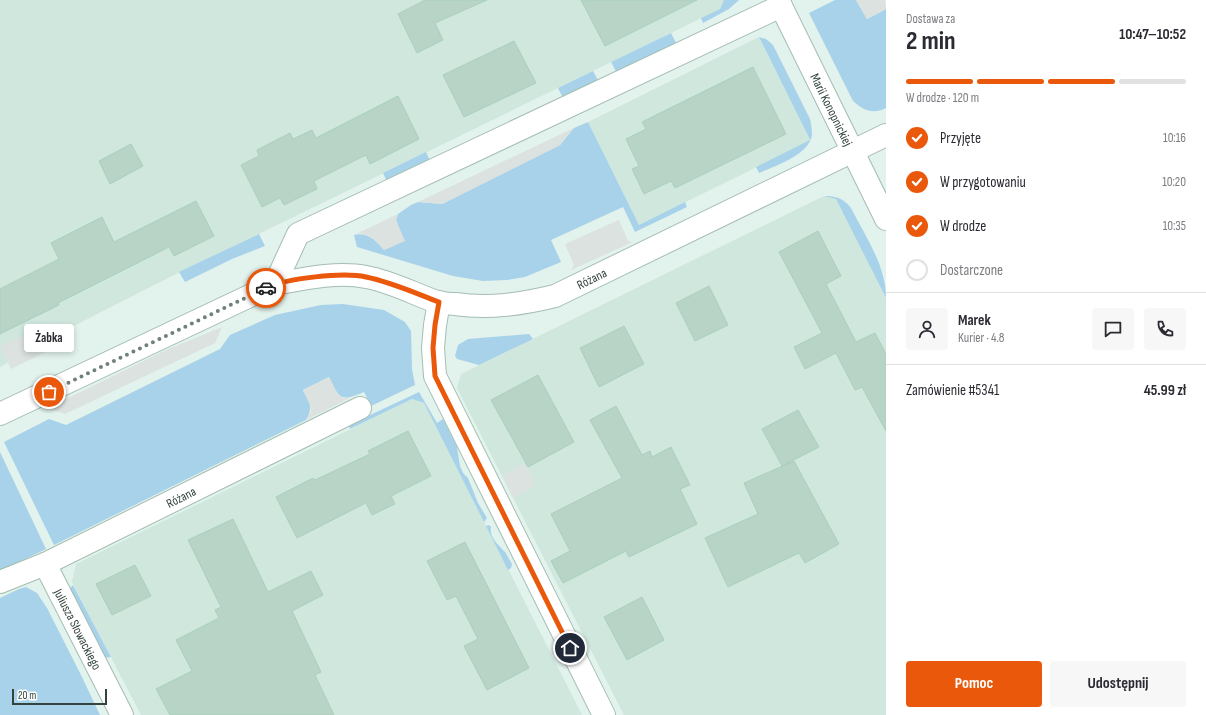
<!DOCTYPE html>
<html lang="pl">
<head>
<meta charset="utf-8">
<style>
  :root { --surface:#fff; --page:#f7f7f7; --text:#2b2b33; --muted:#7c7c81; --line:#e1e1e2; --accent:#ea580c }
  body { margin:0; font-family:"Sofia Sans Condensed",sans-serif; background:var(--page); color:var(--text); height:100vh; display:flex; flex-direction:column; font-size:15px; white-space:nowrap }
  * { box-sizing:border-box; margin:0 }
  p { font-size:13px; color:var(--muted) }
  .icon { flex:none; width:22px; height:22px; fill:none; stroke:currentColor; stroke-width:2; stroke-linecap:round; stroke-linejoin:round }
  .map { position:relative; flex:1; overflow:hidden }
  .drawer { display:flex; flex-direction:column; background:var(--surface); width:320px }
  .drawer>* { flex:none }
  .scale { position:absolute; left:12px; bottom:10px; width:95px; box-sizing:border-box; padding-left:4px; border:2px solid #32443b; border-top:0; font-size:11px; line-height:14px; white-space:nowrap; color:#32443b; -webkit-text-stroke:3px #fff; paint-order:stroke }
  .pin { position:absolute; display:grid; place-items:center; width:34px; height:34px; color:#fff; margin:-17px; border:2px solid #fff; border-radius:50%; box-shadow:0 1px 4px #0007 }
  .courier { position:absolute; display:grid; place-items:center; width:40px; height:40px; margin:-20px; border:3px solid #ea580c; border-radius:50%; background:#fff; color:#222; box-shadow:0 1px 5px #0007 }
  .bubble { position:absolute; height:28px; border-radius:4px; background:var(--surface); box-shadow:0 2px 6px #0003; font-size:13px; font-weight:700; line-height:28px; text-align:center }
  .overview em { font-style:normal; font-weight:700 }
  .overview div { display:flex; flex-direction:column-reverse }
  .overview { display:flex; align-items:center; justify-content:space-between; height:68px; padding:0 20px }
  h1 { font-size:26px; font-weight:700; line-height:30px }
  .bar { display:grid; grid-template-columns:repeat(4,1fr); gap:6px 4px; align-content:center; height:48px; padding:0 20px }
  .bar i { height:5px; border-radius:3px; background:var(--line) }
  .bar .selected { background:var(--accent) }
  .bar p { grid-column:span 4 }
  .line { display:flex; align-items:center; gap:10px; padding:0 20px; border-top:1px solid var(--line) }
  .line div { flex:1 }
  .round { display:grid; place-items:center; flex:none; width:42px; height:42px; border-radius:4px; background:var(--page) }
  ol { padding:0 20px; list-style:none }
  li { display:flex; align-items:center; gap:12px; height:44px }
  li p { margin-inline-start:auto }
  li .icon { padding:4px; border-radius:50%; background:var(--accent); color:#fff; stroke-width:4 }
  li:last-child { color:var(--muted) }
  li i { width:22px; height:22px; border:2px solid var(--line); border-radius:50% }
  .cta { display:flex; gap:8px; margin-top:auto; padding:8px 20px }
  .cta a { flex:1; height:46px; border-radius:4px; background:var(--accent); color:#fff; font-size:16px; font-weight:700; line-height:46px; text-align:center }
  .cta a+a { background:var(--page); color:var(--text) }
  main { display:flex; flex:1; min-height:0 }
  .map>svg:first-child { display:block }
  .residential { fill:#d0e7dd }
  .green { fill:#a8d2ea }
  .parking { fill:#dbe2df }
  .building { fill:#b7d4c6; stroke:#aacfbd }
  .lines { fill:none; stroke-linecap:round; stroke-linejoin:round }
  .minor-casing { stroke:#a4beb2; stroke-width:24 }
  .minor { stroke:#fff; stroke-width:22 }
  .done { stroke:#708179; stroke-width:4; stroke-dasharray:0 7.2 }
  .route { stroke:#ea580c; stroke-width:5 }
  .labels { text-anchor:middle; stroke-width:4; stroke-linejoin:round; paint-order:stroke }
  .street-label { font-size:13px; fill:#32443b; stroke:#fff }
</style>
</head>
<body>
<main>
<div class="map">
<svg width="886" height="715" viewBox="0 0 886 715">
  <rect width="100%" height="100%" fill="#e2f2ec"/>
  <path class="residential" d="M0,0H724L720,9L158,283L64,331L0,367Z
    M759,37L810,141L639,225L588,122Z
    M824,196L836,198L886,298V715H624L457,388L461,374Z
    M412,399L424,403L582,715H141L72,582L76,564Z"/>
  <path class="green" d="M724,0H739L729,9L703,23L701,18L720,9Z
    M835,0H856L867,19L886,9V108C873,115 863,110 853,101L809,13Z
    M671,33L677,45L618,75L611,62Z
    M759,37L766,39L773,45L810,119C811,124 812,129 812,135C809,155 775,166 759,173L756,167L810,140Z
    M593,71L600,84L563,98L558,88Z
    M588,122L639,225L685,202L687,207L635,232L623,207L551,240L561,262L525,277L507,280L483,281L453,276L357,247L354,235C368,232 375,240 384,250L404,241L396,220L398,214L411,205L418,202L442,204L560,145L574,128Z
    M426,152L432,165L389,186L383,173Z
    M824,196C836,196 843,198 851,208C865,236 886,265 886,298L836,199Z
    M259,234L265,246L232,259L185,282L179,272Z
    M343,304L384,310L405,322L411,331L412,369L415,385L371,406L364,392C341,402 339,399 329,377L303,390C309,402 314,407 306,420L54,545L4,442L49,419L66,425L220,349L230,335L275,315L321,305Z
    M529,334L533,339L479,365L457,359L455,356L458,345L468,339Z
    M419,392L437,423L443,419L457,447L460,466L463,473L468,478L478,503L487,518L484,522L424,403L412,399L350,429L349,425Z
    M0,452L46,549L0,571Z
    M489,525L491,527C489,536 497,544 503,550C507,553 509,560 512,564L511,568L508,570L486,526Z
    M73,585L111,657L104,658L68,590Z
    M26,587L37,593L47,608L81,675L100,715H0V598L19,589Z"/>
  <path class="parking" d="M856,0H885L886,9L867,19Z
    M574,128L560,145L442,204L418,202Z
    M398,214L396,220L405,241L384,250L376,241L370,236L360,233L354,235Z
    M619,220L628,241L633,242L571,270L574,265L565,244Z
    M50,322L62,344L11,369L0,347Z
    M222,327L215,343L65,414L48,408L166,350Z
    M329,377L337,393L343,398H350L306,420L311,412L310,405L303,390Z
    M525,463L536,486L513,498L502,476Z"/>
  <path class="building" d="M425,0H487L435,23L443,40L417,53L398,14Z
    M581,0H697L605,46Z
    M514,41L536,83L464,117L443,75Z
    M753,67L786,134L675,188L671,181L644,194L632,169L639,166L626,139L646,129L642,122Z
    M398,96L419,139L370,164L366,155L314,181L317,189L284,205L280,198L262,207L241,165L259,156L257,150L290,133L293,139L312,130L316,138Z
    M131,144L143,166L110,184L99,161Z
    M196,201L214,236L174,256L169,247L58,303L59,305L0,334V289L59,259L51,243L102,217L114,242Z
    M818,231L841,276L826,284L856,342L875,333L886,354V431L862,387L855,390L836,353L805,369L794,347L822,333L779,252Z
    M709,286L728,325L695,341L676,303Z
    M624,326L644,364L599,387L580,348Z
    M538,375L574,442L528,467L491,400Z
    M616,406L642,455L650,451L652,457L671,447L690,485L680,489L697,524L629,557L626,551L563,583L551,561L570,551L551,514L622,478L590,420Z
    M798,410L819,447L782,466L762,429Z
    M408,431L431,476L391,496L395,504L372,515L366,503L297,538L276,497L313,478L315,480L370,454L368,451Z
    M794,461L839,544L805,563L799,553L728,587L705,538L758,514L744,483Z
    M233,519L268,592L311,571L323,595L292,611L321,672L315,675L334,715H170L156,689L192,671L176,640L219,618L215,610L221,607L188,540Z
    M465,542L529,668L487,690L464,646L478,639L456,596L447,600L427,561Z
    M135,565L151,596L112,615L96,584Z
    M642,597L664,640L627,660L604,617Z"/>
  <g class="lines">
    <g class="minor-casing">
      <g id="minor">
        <path id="s1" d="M778,0L886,219"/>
        <path d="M275,284L298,234L781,6"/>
        <path d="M439,302L435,325L433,348L435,376L604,715"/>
        <path id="s2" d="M0,414L275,284C302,279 338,271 366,277C390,281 414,294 437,302C443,303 450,304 455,304C490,309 522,304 555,296L886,135"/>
        <path id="s3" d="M45,564L122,715"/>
        <path id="s4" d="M0,582L45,564L360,408"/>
      </g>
    </g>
    <use href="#minor" class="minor"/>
  </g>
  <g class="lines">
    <path class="done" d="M49,392L266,288"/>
    <path class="route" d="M266,288C287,278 343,272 366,277C391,282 415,293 439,302L435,325L433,348L435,376L570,648"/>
  </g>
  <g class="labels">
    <g class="street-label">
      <text dy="5" stroke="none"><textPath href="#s1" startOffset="122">Marii Konopnickiej</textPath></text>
      <text dy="5" stroke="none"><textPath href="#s2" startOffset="631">Różana</textPath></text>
      <text dy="5" stroke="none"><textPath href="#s4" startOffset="200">Różana</textPath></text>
      <text dy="5" stroke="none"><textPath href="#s3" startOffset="73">Juliusza Słowackiego</textPath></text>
    </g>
  </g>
</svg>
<div class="scale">20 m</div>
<div class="pin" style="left:49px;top:392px;background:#ea580c"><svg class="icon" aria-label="bag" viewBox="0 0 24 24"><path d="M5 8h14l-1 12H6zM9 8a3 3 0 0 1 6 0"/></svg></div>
<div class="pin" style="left:570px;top:648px;background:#1f2937"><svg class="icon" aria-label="home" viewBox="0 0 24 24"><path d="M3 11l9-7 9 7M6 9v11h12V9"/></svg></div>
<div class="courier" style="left:266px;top:288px"><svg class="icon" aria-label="car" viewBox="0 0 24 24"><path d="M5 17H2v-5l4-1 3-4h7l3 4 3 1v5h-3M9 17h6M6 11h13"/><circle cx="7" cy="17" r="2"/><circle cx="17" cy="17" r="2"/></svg></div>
<div class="bubble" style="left:24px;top:324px;width:50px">Żabka</div>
</div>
<section class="drawer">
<div class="overview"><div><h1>2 min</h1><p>Dostawa za</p></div><em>10:47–10:52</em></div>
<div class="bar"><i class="selected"></i><i class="selected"></i><i class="selected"></i><i></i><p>W drodze · 120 m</p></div>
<ol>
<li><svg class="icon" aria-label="check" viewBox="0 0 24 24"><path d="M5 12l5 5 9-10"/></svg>Przyjęte<p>10:16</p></li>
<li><svg class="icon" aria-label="check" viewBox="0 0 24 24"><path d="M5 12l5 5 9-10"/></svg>W przygotowaniu<p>10:20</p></li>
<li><svg class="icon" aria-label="check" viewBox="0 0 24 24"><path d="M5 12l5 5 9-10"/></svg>W drodze<p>10:35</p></li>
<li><i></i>Dostarczone</li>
</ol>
<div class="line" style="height:72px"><a class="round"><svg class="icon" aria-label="person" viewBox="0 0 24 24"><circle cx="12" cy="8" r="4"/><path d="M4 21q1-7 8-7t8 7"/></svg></a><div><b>Marek</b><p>Kurier · 4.8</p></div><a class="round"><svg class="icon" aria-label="chat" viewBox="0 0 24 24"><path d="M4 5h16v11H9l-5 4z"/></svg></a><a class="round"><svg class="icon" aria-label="phone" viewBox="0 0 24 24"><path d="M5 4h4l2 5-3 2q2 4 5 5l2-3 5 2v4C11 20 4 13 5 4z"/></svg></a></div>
<div class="line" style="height:52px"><div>Zamówienie #5341</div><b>45.99 zł</b></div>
<div class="cta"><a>Pomoc</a><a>Udostępnij</a></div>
</section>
</main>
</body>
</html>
